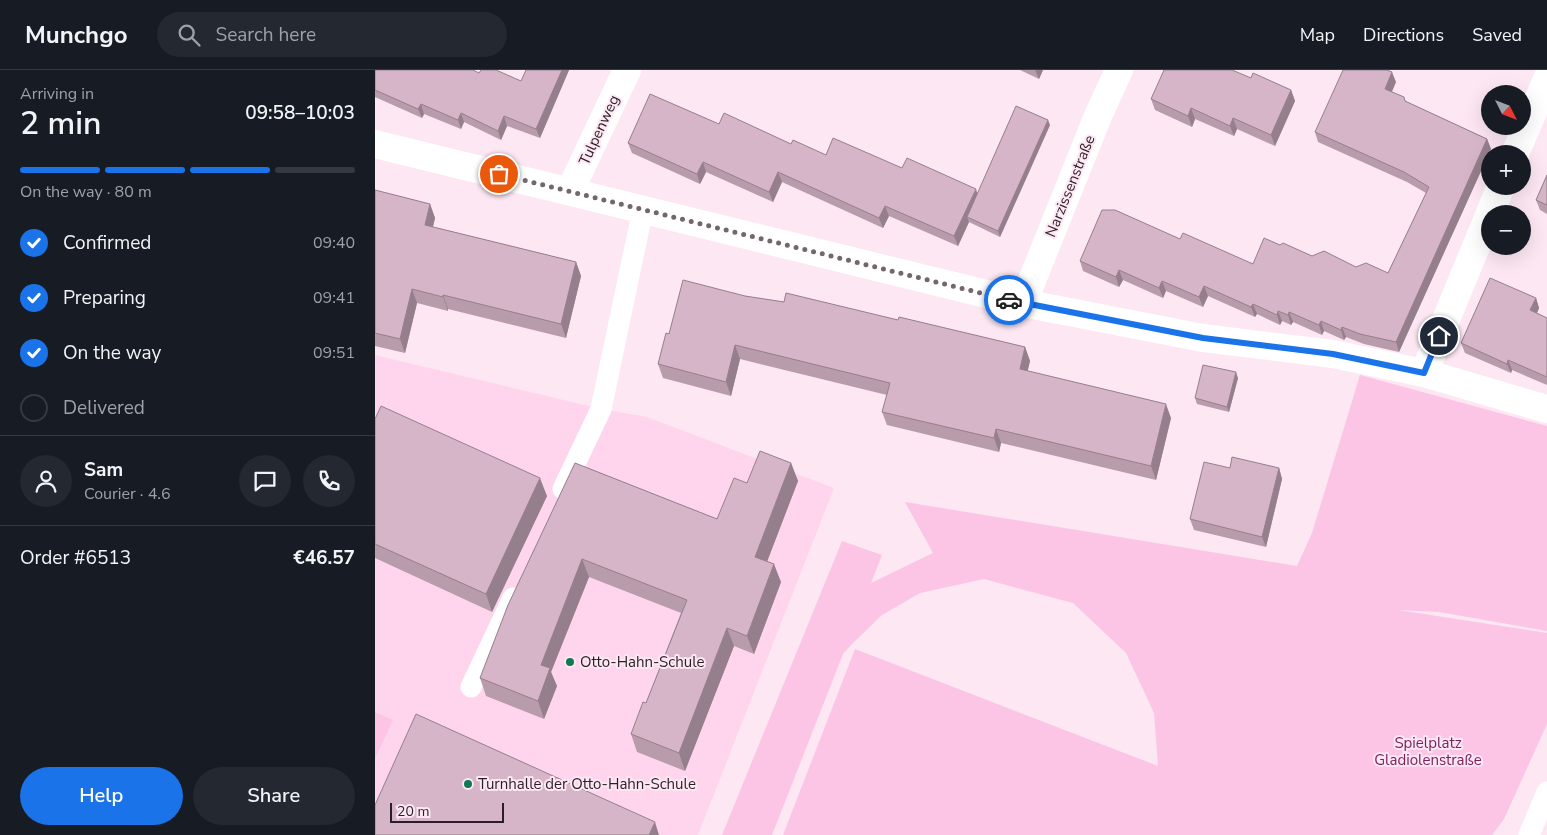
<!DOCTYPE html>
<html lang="en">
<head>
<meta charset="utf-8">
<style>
  :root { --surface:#171b24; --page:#242831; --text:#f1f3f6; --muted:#9ea1a6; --line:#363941; --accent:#1a73e8 }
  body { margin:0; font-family:"Nunito Sans",sans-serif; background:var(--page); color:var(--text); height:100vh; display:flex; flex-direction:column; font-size:19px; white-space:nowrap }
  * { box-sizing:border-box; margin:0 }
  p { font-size:16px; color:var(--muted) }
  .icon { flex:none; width:28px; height:28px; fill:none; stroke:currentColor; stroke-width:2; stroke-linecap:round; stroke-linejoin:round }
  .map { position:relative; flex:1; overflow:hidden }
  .panel { display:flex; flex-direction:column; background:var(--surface); width:375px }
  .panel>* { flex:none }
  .needle { width:32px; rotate:132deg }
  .tools { position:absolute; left:1106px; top:15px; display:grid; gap:10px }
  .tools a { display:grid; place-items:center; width:50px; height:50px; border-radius:50%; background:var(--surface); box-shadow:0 5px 20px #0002; font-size:25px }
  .scale { position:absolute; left:15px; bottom:12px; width:114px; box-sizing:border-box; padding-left:5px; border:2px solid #2b1f26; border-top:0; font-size:14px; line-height:18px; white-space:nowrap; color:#2b1f26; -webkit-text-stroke:4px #fce7f3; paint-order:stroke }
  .pin { position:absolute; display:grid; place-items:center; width:42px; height:42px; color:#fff; margin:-21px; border:2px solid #fff; border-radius:50%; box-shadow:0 1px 5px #0007 }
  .courier { position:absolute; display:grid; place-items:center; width:50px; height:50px; margin:-25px; border:4px solid #1a73e8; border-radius:50%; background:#fff; color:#222; box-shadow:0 1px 6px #0007 }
  .headline em { font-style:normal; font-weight:600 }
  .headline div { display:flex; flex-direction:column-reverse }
  .headline { display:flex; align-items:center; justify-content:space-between; height:85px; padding:0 20px }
  h1 { font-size:32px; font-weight:600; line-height:38px }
  .bar { display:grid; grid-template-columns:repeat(4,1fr); gap:8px 5px; align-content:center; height:60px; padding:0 20px }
  .bar i { height:6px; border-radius:4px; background:var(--line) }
  .bar .current { background:var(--accent) }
  .bar p { grid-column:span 4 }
  .line { display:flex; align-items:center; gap:12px; padding:0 20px; border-top:1px solid var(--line) }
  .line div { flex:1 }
  .round { display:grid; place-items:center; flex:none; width:52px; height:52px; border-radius:26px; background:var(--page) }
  ol { padding:0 20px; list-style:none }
  li { display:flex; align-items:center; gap:15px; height:55px }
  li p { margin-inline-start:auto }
  li .icon { padding:5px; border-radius:50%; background:var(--accent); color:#fff; stroke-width:4 }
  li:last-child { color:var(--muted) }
  li i { width:28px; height:28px; border:2px solid var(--line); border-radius:50% }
  .button { display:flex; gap:10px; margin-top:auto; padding:10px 20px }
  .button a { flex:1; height:58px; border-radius:30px; background:var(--accent); color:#fff; font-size:20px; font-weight:600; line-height:58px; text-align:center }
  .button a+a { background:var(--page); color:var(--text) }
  header { display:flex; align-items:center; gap:30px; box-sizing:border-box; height:70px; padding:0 25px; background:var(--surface); border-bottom:1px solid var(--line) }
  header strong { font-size:24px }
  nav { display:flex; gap:28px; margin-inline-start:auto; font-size:18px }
  .search { width:350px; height:45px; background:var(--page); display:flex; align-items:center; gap:12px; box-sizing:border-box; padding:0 18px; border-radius:28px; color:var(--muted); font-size:19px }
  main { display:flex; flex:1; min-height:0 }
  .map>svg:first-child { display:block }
  .built { fill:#ffd5ee }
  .green { fill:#fcc5e6 }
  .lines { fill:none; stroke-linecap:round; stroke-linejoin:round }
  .service { stroke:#fff; stroke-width:21 }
  .minor { stroke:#fff; stroke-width:28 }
  .wall { fill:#b89cac }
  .shaded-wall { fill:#967f8c }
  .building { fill:#d6b5c8; stroke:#967f8c }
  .done { stroke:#74656e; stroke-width:5; stroke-dasharray:0 9 }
  .route { stroke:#1a73e8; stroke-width:6 }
  .poi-dot { fill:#0e7952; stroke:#fce7f3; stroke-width:2 }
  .labels { text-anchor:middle; stroke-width:4; stroke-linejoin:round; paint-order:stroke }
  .street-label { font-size:15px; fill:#2b1f26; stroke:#fce7f3 }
  .poi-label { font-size:15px; fill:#2b1f26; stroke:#fce7f3; text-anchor:start }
  .park-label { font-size:15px; fill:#791e5e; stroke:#fce7f3 }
</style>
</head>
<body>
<header>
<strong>Munchgo</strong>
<div class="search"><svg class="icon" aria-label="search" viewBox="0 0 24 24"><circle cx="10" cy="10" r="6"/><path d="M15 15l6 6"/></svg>Search here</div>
<nav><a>Map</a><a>Directions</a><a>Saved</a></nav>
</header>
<main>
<section class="panel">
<div class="headline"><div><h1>2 min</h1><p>Arriving in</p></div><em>09:58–10:03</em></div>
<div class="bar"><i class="current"></i><i class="current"></i><i class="current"></i><i></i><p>On the way · 80 m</p></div>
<ol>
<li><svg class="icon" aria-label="check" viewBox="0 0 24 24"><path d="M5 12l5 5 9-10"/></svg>Confirmed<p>09:40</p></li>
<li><svg class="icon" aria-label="check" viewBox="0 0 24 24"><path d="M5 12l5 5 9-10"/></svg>Preparing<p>09:41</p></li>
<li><svg class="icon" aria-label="check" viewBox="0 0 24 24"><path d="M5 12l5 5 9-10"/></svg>On the way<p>09:51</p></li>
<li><i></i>Delivered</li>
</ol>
<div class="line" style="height:90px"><a class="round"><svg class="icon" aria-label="person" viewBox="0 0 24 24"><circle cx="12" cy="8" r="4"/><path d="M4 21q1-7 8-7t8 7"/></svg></a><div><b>Sam</b><p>Courier · 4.6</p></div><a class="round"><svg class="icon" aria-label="chat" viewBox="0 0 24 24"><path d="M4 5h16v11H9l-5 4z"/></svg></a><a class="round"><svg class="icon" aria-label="phone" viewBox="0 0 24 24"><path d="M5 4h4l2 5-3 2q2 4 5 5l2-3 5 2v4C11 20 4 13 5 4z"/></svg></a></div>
<div class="line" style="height:65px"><div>Order #6513</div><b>€46.57</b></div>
<div class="button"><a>Help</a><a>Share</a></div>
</section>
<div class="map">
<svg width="1172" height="765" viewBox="0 0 1172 765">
  <rect width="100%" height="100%" fill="#fce7f3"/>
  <path class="built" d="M0,285L226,339L272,347L459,418L323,765H0Z"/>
  <path class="green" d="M985,305L1172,356V561L1064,542L1023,540L1172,563V654L1129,749L1117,765H408L480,579L783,696L779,643L751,583L698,533L609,509L545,523L507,545L477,574L468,584L397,765H347L467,471L507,485L496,513L558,483L530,432L922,496L937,463Z
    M0,642L18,650L0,689Z"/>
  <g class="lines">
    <path class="service" d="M188,419L226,339L268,139
      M96,617L138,528
      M1154,765L1172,722"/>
    <path class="minor" d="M0,74L648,233L828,268L958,284L1049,303L1172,339
      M1140,84L1172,9
      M195,121L252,0
      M648,233L723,46L744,0
      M1049,303L1126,116"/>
  </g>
  <path class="wall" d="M0,0L104,3L146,11L151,0H194L165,68L132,56L126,70L89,52L86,59L49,44L47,48L0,27Z
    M645,0H668L664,9Z
    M876,8L916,20L920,31L900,76L862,59L859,66L820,49L817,57L780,40L776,29Z
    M1021,12L1017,22L1030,31L1112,69L1116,79L1024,282L989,274L971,267L969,270L949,261L947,265L918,252L916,255L907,251L905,255L882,244L880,247L833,226L828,237L791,221L788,228L748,210L744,217L708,201L705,191L805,169L878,194L905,175L937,186L981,197L1013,203L1051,123L1032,112L943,72L940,62Z
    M344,54L416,74L451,85L527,98L602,123L675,55L625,167L594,152L583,176L514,146L508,158L407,112L398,132L331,102L325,114L257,83L253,73Z
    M1172,105V144L1165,140L1161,130Z
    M0,120L55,134L60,148L58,157L201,192L206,206L191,268L73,239V241L42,233L30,283L0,276Z
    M370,226L523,250L650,277L655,291L652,301L796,348L781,410L626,373L624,382L512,355L507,342L512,325L365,289L356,326L288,308L283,294L294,264Z
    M1161,228L1164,238L1162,243L1172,248V315L1137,300L1136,303L1090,283L1086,273Z
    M863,308L854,342L822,334L820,328Z
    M0,349L172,426L117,542L0,488Z
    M200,393L342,449L372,413L416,393L423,411L392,491L406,512L389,557L379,584L359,576L310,701L262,682L256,664L271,633L306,543L214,507L176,602L182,616L169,649L111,626L105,608Z
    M855,398H904L907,409L891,477L819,460L815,449Z"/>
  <path class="shaded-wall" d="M187,0H194L165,68L161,59Z
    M660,0H668L664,9Z
    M1017,2L1021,12L1013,29L1010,19Z
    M916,20L920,31L900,76L896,65Z
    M46,34L49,44L47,48L43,39Z
    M816,38L820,49L817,57L813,46Z
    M86,43L89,52L86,59L83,50Z
    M129,46L132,56L126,70L123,61Z
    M858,48L862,59L859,66L855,56Z
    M673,50L675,55L625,167L623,161Z
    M1112,69L1116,79L1024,282L1021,272Z
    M328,92L331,102L325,114L322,104Z
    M403,102L407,112L398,132L394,122Z
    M601,119L604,129L592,147L594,152L583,176L579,166Z
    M55,134L60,148L55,169L50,155Z
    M510,136L514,146L508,158L504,148Z
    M201,192L206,206L191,268L186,254Z
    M744,200L748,210L744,217L741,207Z
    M787,211L791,221L788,228L784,218Z
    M829,216L833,226L828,237L824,227Z
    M37,219L42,233L30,283L25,269Z
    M68,225L73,239V241L68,227Z
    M1161,228L1164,238L1159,250L1155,240Z
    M878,234L882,244L880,247L876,237Z
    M903,241L907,251L905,255L902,245Z
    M914,242L918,252L916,255L913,245Z
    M946,251L949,261L947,265L944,255Z
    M967,257L971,267L969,270L966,260Z
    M360,275L365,289L356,326L351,312Z
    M650,277L655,291L650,313L645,299Z
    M1133,290L1137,300L1136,303L1132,294Z
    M861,302L863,308L854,342L852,337Z
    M791,334L796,348L781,410L776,396Z
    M621,359L626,373L624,382L619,368Z
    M416,393L423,411L387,505L380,487Z
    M904,398L907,409L891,477L887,467Z
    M165,408L172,426L117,542L111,524Z
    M207,489L214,507L176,602L182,616L169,649L163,631L166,595Z
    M399,494L406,512L379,584L372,566Z
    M352,558L359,576L310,701L304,683Z
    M280,752L284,765H274Z"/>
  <path class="building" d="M0,0H98L104,3L106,0H121L146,11L151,0H187L161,59L129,46L123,61L86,43L83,50L46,34L43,39L0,20Z
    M789,0H857L876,8L878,3L916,20L896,65L858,48L855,56L816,38L813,46L776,29Z
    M968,0H1012L1017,2L1010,19L1029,27L1030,31L1112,69L1021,272L985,264L967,257L966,260L946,251L944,255L914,242L913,245L903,241L902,245L878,234L876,237L829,216L824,227L787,211L784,218L744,200L741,207L705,191L727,140H740L805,169L808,163L878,194L889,168L905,175L908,173L937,186L949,181L981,197L991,193L1013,203L1054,117L1029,102L940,62Z
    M275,24L344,54L349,43L416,74L418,70L451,85L458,68L527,98L532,88L601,119L579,166L510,136L504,148L403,102L394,122L328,92L322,104L253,73Z
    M641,36L673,50L623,161L592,147Z
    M1172,105V135L1161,130Z
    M0,120L55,134L50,155L201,192L186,254L68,225V227L37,219L25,269L0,263Z
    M1115,208L1161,228L1155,240L1172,248V307L1133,290L1132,294L1086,273Z
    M308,210L370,226L409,232L411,223L523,250L524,247L650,277L645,299L791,334L776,396L621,359L619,368L507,342L515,313L360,275L351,312L283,294L291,263L294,264Z
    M828,295L861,302L852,337L820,328Z
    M6,336L165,408L111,524L0,474V349Z
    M385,381L416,393L380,487L399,494L372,566L352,558L304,683L256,664L268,632L271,633L312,530L207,489L166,595L175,598L163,631L105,608L133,535L200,393L342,449L359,408L372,413Z
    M857,387L904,398L887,467L815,449L829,392L855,398Z
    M41,644L280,752L274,765H0V735Z"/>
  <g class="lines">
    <path class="done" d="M124,104L634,230"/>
    <path class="route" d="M634,230L828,268L958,284L1049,303L1064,266"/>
  </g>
  <g class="poi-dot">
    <circle cx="195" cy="592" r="5"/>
    <circle cx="93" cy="714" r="5"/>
  </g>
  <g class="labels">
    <g class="street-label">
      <text transform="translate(224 60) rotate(-65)" y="5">Tulpenweg</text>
      <text transform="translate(695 116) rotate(-68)" y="5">Narzissenstraße</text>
    </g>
    <g class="poi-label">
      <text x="205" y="597">Otto-Hahn-Schule</text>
      <text x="103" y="719">Turnhalle der Otto-Hahn-Schule</text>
    </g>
    <g class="park-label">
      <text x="1053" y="678">Spielplatz<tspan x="1053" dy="17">Gladiolenstraße</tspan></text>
    </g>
  </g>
</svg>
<div class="tools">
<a><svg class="needle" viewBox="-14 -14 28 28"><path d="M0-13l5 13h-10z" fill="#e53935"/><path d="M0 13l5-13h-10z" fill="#9ea1a6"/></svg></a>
<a>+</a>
<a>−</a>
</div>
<div class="scale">20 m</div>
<div class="pin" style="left:124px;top:104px;background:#ea580c"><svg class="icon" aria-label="bag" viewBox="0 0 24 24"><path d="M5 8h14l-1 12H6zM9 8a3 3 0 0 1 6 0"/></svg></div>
<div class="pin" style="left:1064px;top:266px;background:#1f2937"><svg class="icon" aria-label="home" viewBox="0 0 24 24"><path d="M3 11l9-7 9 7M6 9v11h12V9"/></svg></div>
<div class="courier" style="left:634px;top:230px"><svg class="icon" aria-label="car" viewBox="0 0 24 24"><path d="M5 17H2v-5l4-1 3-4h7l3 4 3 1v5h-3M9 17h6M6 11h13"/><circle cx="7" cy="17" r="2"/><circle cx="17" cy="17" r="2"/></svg></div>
</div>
</main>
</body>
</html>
